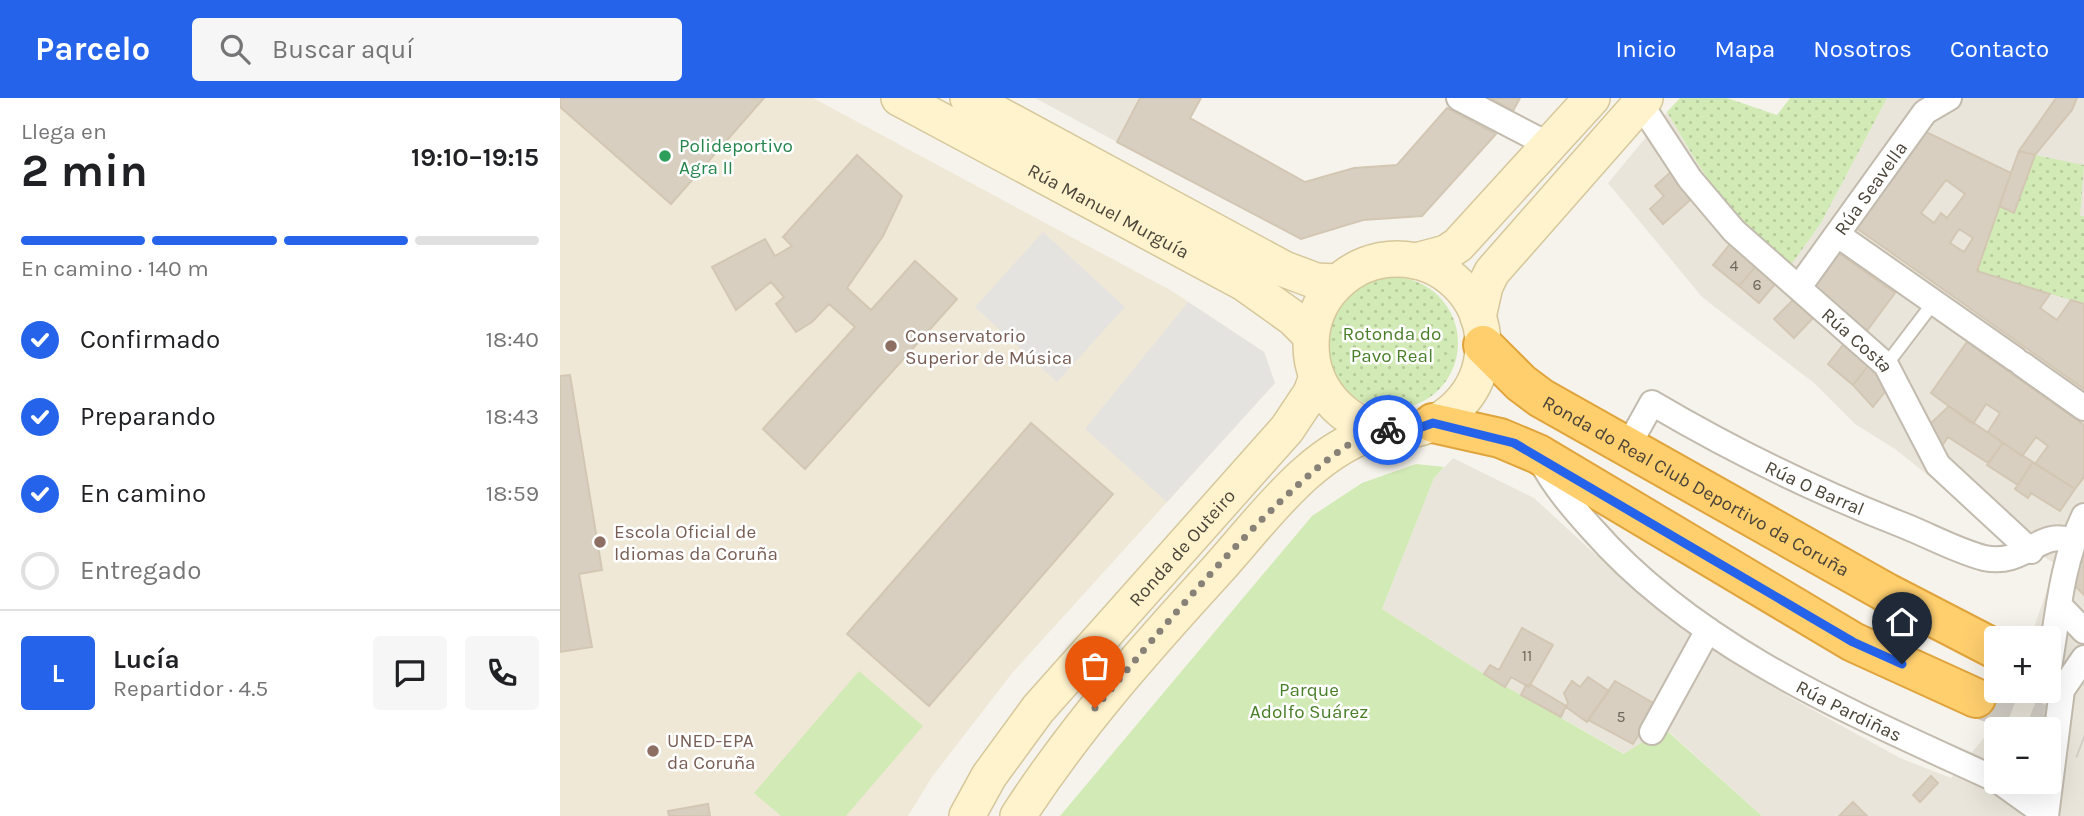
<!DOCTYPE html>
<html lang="es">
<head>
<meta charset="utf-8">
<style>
  :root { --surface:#fff; --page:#f6f6f6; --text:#202124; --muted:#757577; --line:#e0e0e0; --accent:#2563eb }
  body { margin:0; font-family:Karla,sans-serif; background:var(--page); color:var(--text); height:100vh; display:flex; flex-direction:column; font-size:26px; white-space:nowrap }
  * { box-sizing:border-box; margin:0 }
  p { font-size:23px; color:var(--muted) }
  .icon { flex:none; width:38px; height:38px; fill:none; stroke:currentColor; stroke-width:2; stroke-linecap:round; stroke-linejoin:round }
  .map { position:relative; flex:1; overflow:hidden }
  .details { display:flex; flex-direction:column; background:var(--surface); width:560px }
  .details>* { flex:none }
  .tools { position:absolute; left:1424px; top:528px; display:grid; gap:14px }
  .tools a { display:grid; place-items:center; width:77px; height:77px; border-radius:7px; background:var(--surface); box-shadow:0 7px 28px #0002; font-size:35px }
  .pin { position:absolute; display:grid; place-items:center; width:60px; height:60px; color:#fff; margin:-72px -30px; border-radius:50% 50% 50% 0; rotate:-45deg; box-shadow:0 0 7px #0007 }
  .pin .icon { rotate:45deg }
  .courier { position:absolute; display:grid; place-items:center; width:70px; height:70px; margin:-35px; border:5px solid #2563eb; border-radius:50%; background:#fff; color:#222; box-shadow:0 2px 9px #0007 }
  .summary em { font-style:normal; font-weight:700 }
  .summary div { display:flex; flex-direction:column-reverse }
  .summary { display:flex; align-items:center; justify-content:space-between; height:119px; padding:0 21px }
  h1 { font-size:46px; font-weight:700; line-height:52px }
  .bar { display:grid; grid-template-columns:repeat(4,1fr); gap:10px 7px; align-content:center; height:84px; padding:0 21px }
  .bar i { height:9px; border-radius:5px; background:var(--line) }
  .bar .active { background:var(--accent) }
  .bar p { grid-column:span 4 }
  .line { display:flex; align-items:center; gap:18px; padding:0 21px; border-top:2px solid var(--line) }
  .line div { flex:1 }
  .round { display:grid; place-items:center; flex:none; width:74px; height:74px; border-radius:7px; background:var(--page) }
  ol { padding:0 21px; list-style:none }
  li { display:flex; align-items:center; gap:21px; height:77px }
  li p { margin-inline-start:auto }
  li .icon { padding:7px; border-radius:50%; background:var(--accent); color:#fff; stroke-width:4 }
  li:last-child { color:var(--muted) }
  li i { width:38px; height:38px; border:4px solid var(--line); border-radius:50% }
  header { display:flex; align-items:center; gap:42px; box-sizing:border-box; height:98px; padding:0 35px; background:var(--accent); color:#fff }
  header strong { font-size:33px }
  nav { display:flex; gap:38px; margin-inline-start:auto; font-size:24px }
  .search { width:490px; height:63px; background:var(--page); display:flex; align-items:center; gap:18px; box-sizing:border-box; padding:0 24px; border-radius:7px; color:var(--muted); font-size:26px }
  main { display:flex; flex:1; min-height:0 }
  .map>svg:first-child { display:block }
  .residential { fill:#eae5da; fill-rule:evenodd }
  .education { fill:#efe8d6 }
  .grass { fill:url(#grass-dots) }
  .park { fill:#d2eab5 }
  .parking { fill:#e5e3e0 }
  .building { fill:#d8cfc1; stroke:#d3c7b4; stroke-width:2; fill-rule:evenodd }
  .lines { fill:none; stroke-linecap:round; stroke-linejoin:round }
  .highway-tunnel { stroke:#d4d0c8; stroke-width:38; stroke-dasharray:38 19; stroke-linecap:butt }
  .lane-casing { stroke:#c2bbae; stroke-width:16 }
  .street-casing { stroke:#c2bbae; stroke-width:28 }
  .secondary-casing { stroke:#d6c79b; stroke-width:38 }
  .highway-casing { stroke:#e0a43c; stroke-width:42 }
  .lane { stroke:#fff; stroke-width:12 }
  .street { stroke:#fff; stroke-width:24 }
  .secondary { stroke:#fff3cd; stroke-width:35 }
  .highway { stroke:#ffcf6e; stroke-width:38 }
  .done { stroke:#878178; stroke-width:7; stroke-dasharray:0 12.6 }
  .route { stroke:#2563eb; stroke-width:9 }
  .leisure-dot { fill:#2e9e5b; stroke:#fff; stroke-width:2.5 }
  .education-dot { fill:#8d6e63; stroke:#fff; stroke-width:2.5 }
  .labels { text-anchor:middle; stroke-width:5; stroke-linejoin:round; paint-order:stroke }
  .number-label { font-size:16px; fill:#6e675b }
  .leisure-label { font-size:19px; fill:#27864d; stroke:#fff; text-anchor:start }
  .street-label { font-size:19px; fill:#4b4439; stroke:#fff }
  .park-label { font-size:19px; fill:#4a7f2a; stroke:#fff }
  .education-label { font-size:19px; fill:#785e54; stroke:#fff; text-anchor:start }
</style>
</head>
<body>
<header>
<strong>Parcelo</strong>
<div class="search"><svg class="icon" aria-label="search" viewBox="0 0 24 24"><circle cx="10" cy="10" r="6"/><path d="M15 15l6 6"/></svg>Buscar aquí</div>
<nav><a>Inicio</a><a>Mapa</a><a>Nosotros</a><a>Contacto</a></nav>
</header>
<main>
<section class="details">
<div class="summary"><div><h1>2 min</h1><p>Llega en</p></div><em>19:10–19:15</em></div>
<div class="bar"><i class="active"></i><i class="active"></i><i class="active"></i><i></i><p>En camino · 140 m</p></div>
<ol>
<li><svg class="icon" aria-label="check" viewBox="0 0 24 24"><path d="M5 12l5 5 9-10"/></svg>Confirmado<p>18:40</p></li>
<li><svg class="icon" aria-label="check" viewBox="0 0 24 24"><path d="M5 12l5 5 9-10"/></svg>Preparando<p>18:43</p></li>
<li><svg class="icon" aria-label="check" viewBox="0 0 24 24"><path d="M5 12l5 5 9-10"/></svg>En camino<p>18:59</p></li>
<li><i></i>Entregado</li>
</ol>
<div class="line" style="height:126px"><b class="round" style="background:var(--accent);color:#fff">L</b><div><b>Lucía</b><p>Repartidor · 4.5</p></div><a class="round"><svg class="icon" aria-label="chat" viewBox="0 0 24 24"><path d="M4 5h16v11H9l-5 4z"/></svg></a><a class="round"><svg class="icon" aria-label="phone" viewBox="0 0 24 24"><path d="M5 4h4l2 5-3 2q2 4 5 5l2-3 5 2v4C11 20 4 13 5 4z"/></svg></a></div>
</section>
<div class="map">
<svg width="1524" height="718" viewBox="0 0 1524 718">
  <defs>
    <pattern id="grass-dots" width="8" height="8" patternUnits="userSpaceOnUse" patternTransform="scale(1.75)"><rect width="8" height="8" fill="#d2eab5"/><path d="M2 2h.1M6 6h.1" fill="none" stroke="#b6ca9c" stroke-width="1.8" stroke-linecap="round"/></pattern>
  </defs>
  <rect width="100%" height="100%" fill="#f6f3ec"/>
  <path class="residential" d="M475,0H580L557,44Z
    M1327,0H1524V718H1202L1105,630L1065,656L924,576L822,511L874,380L893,360L974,400L1086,503L1151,550L1233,601L1340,660L1391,680L1427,636L1446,593H1489V541H1470L1496,466L1429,426L1335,351L1295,326L1254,285L1142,199L1048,85L1107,14L1154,94L1228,170L1261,125ZM1437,632H1489V684H1437Z"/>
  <path class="education" d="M0,0H253L612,193L704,254L715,285L453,574L372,679L348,718H0Z"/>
  <path class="grass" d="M1120,0H1167L1217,17L1230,0H1327L1261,125L1228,171C1170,123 1144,77 1107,14Z
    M1475,57L1524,67L1520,118H1524V206L1417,173L1439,108L1470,73Z
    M766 245a66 66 0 1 1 132 0a66 66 0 1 1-132 0Z"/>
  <path class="park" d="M856,366L884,369L874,380L822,511L924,576L1064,656L1104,630L1202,718H500L752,418L802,385Z
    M299,573L363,628L286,718H221L194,695Z"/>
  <path class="parking" d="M483,134L565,209L497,284L415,209Z
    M628,204L704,254L715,285L607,404L525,331Z"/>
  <path class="building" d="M0,0H204L111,106L0,9Z
    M580,0H641L630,20L745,84L794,70L837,67L887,10L936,36L862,118L803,122L741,141L557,44Z
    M930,0H960L953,13Z
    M1496,0H1517L1512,12L1475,57L1459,53Z
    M1366,34L1451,75L1417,173L1490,196L1480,210L1497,222L1511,202L1524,206V291L1295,129ZM1386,82L1405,96L1387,120L1381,115L1374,125L1361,115ZM1399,131L1413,140L1404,154L1390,145Z
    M1459,53L1475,57L1454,115L1439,108Z
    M297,57L342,98L323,138L287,190L311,212L355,163L397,201L245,371L203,331L295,229L269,206L252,224L236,234L216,206L224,199L211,184L176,212L152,169L205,141L215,158L232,148L223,139Z
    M1113,72L1136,97L1103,126L1090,111L1104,98L1095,88Z
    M1170,146L1196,168L1179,188L1153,167Z
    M1277,154L1335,195L1306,234L1251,188Z
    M1196,168L1216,185L1199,205L1179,188Z
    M1236,199L1255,218L1234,240L1214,221Z
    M1407,244L1524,327V379L1515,391L1475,366L1488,348L1476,339L1462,358L1428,334L1440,315L1426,306L1413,326L1371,295Z
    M1283,247L1309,267L1293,287L1268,266Z
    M1309,267L1331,286L1313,309L1293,287Z
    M10,277L42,472L19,476L32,549L0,554V278Z
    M1389,308L1443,345L1428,365L1388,339L1378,354L1365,331Z
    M471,325L553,396L369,608L287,536Z
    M1443,345L1473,364L1458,387L1427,367Z
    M1473,364L1515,391L1500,413L1471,395L1468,400L1455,391Z
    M1524,436V497L1515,488Z
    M962,530L993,547L969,589L951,579L945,589L924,576L930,567L939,572Z
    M1028,579L1049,593L1027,624L1006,609L1008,605L1004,595L1012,583L1020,589Z
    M1055,583L1097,607L1073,646L1028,622Z
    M966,587H971L1006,608L1001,619L961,597Z
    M1371,678L1378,685L1360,704L1353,697Z
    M1293,704L1307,718H1279Z
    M148,706L150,718H109L108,713Z"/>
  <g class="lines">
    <path class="highway-tunnel" d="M1416,600L1524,642"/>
    <g class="lane-casing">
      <path id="lane" d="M1326,267L1374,204"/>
    </g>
    <g class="street-casing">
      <g id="street">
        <path d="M899,0L989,47"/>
        <path id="s1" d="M1080,5L1130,81L1174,133L1326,267L1378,367L1471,453"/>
        <path d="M1278,137L1455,261"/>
        <path id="s2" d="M1239,189L1365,14L1389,0"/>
        <path d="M1462,266L1524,310"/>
        <path id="s3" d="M1068,348L1092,305C1175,354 1255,393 1345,428C1370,438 1397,453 1424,460C1466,469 1478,430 1512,443"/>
        <path id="s4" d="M981,363C995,389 1013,410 1032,431C1138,552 1294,616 1437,682"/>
        <path d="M1499,507L1524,533"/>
        <path d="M1489,570C1498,518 1501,466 1524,418"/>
        <path d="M1092,634L1148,532"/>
        <path d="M1440,684L1486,717"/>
        <path d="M1486,718L1502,592L1524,560"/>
      </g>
    </g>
    <g class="secondary-casing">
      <g id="secondary">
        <path id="s5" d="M339,0L684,185L733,220L751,238"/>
        <path d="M408,0L724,171L756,183L777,184"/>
        <circle cx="837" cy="247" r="86"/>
        <path d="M856,163L886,155L898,147L1032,0"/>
        <path d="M918,219L925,188L932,174L1085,0"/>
        <path id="s6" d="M407,718L429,678L478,611L727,331L751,295L757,279"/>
        <path d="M458,718C517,627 585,551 658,471C703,421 752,350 821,332"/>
      </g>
    </g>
    <g class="highway-casing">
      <g id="highway">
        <path id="s7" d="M923,247L961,285L981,300L1327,495L1437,552"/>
        <path d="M873,325L940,340L978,356L1293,544L1416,600"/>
      </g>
    </g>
    <use href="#lane" class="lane"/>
    <use href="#street" class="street"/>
    <use href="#secondary" class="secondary"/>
    <use href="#highway" class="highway"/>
  </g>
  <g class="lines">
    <path class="done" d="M535,610C580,557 766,327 828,332"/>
    <path class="route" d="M828,332L856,331L873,325L954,345L1293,544L1342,566"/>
  </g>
  <circle class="leisure-dot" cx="105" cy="58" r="7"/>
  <g class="education-dot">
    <circle cx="331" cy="248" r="7"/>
    <circle cx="40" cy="444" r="7"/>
    <circle cx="93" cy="653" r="7"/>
  </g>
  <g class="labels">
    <g class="number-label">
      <text x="1174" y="173">4</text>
      <text x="1197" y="192">6</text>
      <text x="967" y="563">11</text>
      <text x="1061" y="624">5</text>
    </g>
    <g class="leisure-label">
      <text x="119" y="54">Polideportivo<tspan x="119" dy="22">Agra II</tspan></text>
    </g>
    <g class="street-label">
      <text dy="7" stroke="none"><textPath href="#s2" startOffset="122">Rúa Seavella</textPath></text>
      <text dy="7" stroke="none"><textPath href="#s5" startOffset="238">Rúa Manuel Murguía</textPath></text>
      <text dy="7" stroke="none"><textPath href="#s1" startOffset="324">Rúa Costa</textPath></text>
      <text dy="7" stroke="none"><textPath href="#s7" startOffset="257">Ronda do Real Club Deportivo da Coruña</textPath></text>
      <text dy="7" stroke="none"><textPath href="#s3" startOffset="233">Rúa O Barral</textPath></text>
      <text dy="7" stroke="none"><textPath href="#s6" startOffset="345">Ronda de Outeiro</textPath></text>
      <text dy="7" stroke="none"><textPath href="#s4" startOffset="402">Rúa Pardiñas</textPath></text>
    </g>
    <g class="park-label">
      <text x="832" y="242">Rotonda do<tspan x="832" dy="22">Pavo Real</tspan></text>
      <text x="749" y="598">Parque<tspan x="749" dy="22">Adolfo Suárez</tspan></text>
    </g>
    <g class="education-label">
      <text x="345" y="244">Conservatorio<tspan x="345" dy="22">Superior de Música</tspan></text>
      <text x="54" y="440">Escola Oficial de<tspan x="54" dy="22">Idiomas da Coruña</tspan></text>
      <text x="107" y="649">UNED-EPA<tspan x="107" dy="22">da Coruña</tspan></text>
    </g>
  </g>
</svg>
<div class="tools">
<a>+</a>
<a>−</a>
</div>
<div class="pin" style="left:535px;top:610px;background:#ea580c"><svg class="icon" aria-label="bag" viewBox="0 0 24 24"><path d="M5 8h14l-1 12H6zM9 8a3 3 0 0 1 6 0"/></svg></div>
<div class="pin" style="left:1342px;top:566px;background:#1f2937"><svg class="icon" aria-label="home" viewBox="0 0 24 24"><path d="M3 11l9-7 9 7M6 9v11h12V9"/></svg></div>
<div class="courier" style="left:828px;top:332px"><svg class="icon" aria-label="bike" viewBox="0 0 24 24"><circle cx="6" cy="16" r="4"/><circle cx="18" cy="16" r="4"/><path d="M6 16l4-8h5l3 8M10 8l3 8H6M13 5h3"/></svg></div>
</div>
</main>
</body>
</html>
